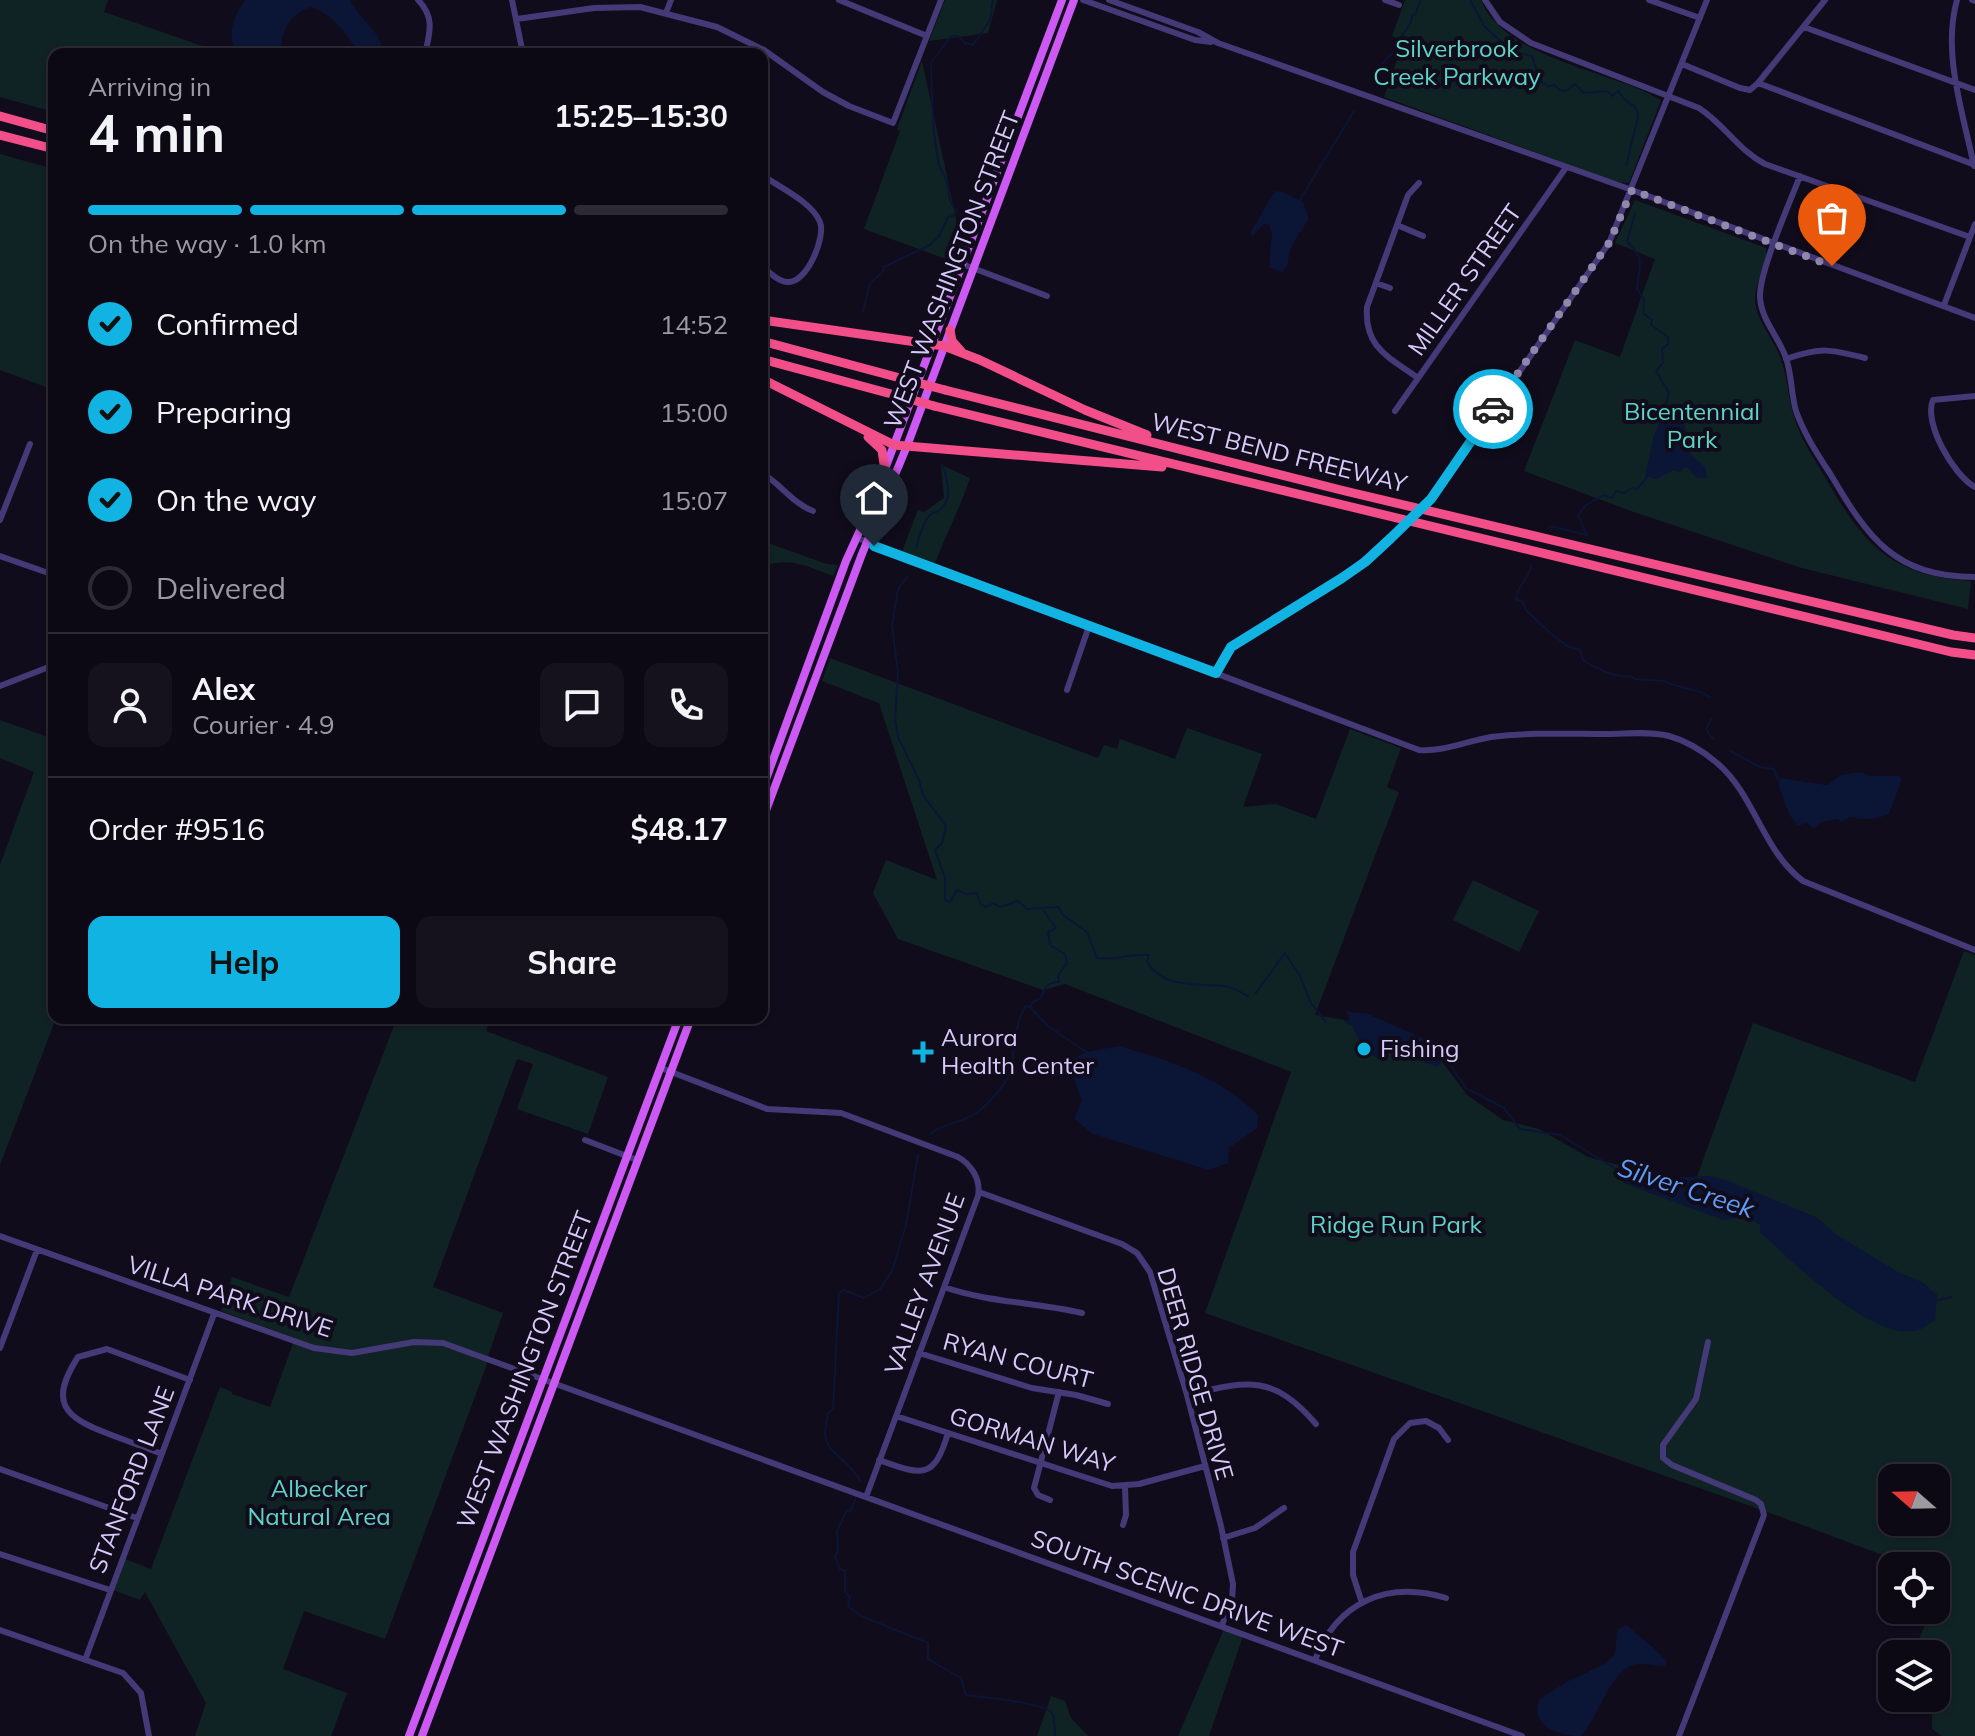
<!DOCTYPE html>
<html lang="en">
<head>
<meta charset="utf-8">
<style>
  :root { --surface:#0d0914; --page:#16121d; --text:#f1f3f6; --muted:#9a9aa0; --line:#2d2a34; --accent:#10b3e1 }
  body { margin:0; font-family:Mulish,sans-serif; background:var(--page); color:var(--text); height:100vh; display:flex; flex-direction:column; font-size:30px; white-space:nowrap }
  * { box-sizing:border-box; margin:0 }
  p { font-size:26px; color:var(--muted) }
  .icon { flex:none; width:44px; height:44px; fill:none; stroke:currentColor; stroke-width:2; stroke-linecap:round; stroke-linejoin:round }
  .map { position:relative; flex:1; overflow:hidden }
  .details { position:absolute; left:48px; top:48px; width:720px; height:976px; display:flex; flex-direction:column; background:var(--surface); border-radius:16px; box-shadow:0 2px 6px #0004,0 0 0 2px var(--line) }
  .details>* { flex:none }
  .needle { width:52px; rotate:290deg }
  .fabs { position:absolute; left:1878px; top:1464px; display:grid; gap:16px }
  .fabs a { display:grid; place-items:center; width:72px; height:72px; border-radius:16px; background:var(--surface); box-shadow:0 2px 6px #0004,0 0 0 2px var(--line); font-size:40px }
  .pin { position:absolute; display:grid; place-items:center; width:68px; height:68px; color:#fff; margin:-82px -34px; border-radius:50% 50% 50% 0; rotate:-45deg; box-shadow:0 0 8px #0007 }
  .pin .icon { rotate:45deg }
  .courier { position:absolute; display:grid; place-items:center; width:80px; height:80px; margin:-40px; border:6px solid #10b3e1; border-radius:50%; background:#fff; color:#222; box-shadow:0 2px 10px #0007 }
  .headline em { font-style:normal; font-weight:700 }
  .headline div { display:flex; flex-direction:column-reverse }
  .headline { display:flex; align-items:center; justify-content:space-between; height:136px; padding:0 40px }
  h1 { font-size:52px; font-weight:700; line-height:60px }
  .bar { display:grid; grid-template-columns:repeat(4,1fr); gap:12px 8px; align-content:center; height:96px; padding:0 40px }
  .bar i { height:10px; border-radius:6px; background:var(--line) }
  .bar .on { background:var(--accent) }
  .bar p { grid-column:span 4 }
  .line { display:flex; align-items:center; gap:20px; padding:0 40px; border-top:2px solid var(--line) }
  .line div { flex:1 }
  .round { display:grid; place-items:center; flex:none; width:84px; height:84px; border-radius:16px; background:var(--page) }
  ol { padding:0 40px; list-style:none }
  li { display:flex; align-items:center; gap:24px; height:88px }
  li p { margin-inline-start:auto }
  li .icon { padding:8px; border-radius:50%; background:var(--accent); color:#111; stroke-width:4 }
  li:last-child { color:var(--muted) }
  li i { width:44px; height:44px; border:4px solid var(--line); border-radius:50% }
  .action { display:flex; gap:16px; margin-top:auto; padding:16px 40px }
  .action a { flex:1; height:92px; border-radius:16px; background:var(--accent); color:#111; font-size:32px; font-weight:700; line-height:92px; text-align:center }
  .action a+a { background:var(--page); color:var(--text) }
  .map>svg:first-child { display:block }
  .green { fill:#102324; fill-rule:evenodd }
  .water { fill:#0b1535 }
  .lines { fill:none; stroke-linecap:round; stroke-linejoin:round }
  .stream { stroke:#0b1535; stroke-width:2 }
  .minor { stroke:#443a77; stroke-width:6 }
  .major { stroke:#cc59f3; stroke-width:8 }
  .highway { stroke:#f24e89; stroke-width:9 }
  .minor-bridge { stroke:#443a77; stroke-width:6 }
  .highway-bridge { stroke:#f24e89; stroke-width:9 }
  .done { stroke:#9188ad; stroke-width:8; stroke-dasharray:0 14.4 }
  .route { stroke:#10b3e1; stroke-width:10 }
  .poi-dot { fill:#10b3e1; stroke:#110c1b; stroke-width:3 }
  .labels { text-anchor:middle; stroke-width:8; stroke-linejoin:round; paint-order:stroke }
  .park-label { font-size:24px; fill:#5dd4c5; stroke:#110c1b }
  .street-label { font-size:24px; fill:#d6cafb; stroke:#110c1b }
  .poi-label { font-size:24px; fill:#d6cafb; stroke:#110c1b; text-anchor:start }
  .water-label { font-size:26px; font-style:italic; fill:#609df4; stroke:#110c1b }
</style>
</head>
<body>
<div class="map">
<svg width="1975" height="1736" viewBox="0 0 1975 1736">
  <rect width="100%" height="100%" fill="#110c1b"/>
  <path class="green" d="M0,0H108L104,12L217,51L216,54H54V112L0,97Z
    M945,0H997L988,33L929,41Z
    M1405,0H1481C1504,59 1611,70 1661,100L1629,183L1617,182L1384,97L1404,41L1392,36Z
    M922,61L957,223L971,229L957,263L864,229L900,131L897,129Z
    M0,154L54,169V390L0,370Z
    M1635,200L1766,248C1769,265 1754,282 1755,301C1757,323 1776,341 1782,363C1788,380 1788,399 1794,417C1800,438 1813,457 1825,477C1863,544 1890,576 1971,581L1968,609L1802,568L1631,511L1524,471L1575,340L1620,357L1655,259L1615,243Z
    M941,465L970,478C960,509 945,535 934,566L901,554L918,510L924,512L944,498Z
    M762,541L827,564L838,565L833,576C809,567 787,555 762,568Z
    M830,658L1098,758L1104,745L1117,749L1120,739L1175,759L1187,728L1262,754L1243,807L1276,804L1316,819L1350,729L1401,748L1387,787L1399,792L1315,1015L1357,1022L1431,1047L1467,1095L1503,1120L1539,1129L1588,1157L1694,1185L1753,1023L1915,1082L1964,951L1975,955V1736H1942L1932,1729V1712L1918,1698H1936V1654H1912L1932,1610H1936L1943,1578L1936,1575V1566H1912L1773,1514L1205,1313L1291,1072L1065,984L1043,990L898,939L873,893L886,860L937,880L879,703L822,681ZM1892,1478H1936V1522H1892Z
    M0,720L54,739V1018H56L0,1165V865L34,772L0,758Z
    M1473,880L1539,911L1519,952L1453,920Z
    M397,1018H490L486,1031L608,1077L588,1134L517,1109L533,1064L517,1059L433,1287L503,1313L486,1362L487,1364L385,1639L304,1611L283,1669L347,1693L331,1736H195L206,1703L145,1592L140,1600L113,1590L125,1559L151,1569L220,1387L232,1392V1394L270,1407L295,1338L221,1311L232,1277L289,1297Z
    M1224,1629L1243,1636L1209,1736H1178Z
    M1051,1696L1065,1701L1071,1718L1088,1736H1037Z"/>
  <path class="water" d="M245,0H350C359,19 383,32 383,54H361C345,34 336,16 311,7C289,14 280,33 281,54H236C227,32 233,18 245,0Z
    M1275,191L1283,192L1303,202L1309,219C1300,233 1288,246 1288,264L1282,272L1269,267L1272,233L1269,225L1264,224L1253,236L1250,233Z
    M1665,408L1679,410L1683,418L1691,454L1706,468L1707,478H1697L1687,467L1683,468L1680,473L1674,470L1657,479L1645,476L1654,435Z
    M1861,772L1870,776H1899L1902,779L1889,814C1875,820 1864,820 1850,817L1841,822L1838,819L1822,822L1814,828L1806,823L1798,826L1789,814L1778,784L1781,778L1827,785L1841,775Z
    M1346,1011L1368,1014L1438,1045V1056L1442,1061L1438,1067L1415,1059L1392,1046L1386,1052L1385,1058L1380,1060C1357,1047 1356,1032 1346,1011Z
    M1119,1046C1171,1061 1219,1076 1258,1115L1257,1128L1229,1148L1228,1163L1209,1170L1093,1134L1074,1119L1082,1100L1074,1080L1075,1058L1086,1052Z
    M1627,1171L1677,1177L1709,1176L1726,1180L1818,1218L1837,1235L1898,1272L1924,1283L1937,1295L1935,1320C1930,1323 1924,1328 1919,1330C1874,1344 1792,1261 1760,1232V1225L1746,1217L1723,1220L1623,1183Z
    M1627,1625C1639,1638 1657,1648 1667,1662L1665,1666C1654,1667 1645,1662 1634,1665C1610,1671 1598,1718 1581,1736C1559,1736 1528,1726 1540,1699L1568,1681L1605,1664L1615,1654L1617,1630Z"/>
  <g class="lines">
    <path class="stream" d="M1470,0L1485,27L1506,46H1509L1513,52L1532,56L1540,81L1548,86L1555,85L1559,90L1566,91L1575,84L1584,93L1608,91L1612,96L1618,91C1620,93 1622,96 1624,99C1631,106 1637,104 1638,117L1626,166
      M1371,79L1388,57L1399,48L1398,41L1411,23L1412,15H1415L1421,0
      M1300,200L1354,111
      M1635,213L1627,241C1646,261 1639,264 1637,289L1644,299L1643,313L1652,320L1651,325L1668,337V344L1662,349L1663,363L1656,371L1669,393L1665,408
      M863,311L870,283L882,273L884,267L930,245L939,236L948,217L953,216L957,211C947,201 950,194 947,182C945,176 941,171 939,165C932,132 932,97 931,63L951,36H958L965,43L973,45L990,20L993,0
      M1549,528L1550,526L1587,535L1578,515L1586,505L1604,495L1612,498L1616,491L1624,493L1632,488L1637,489L1648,476
      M916,547C920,537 922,524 929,516C937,509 933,516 941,509C953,498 947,478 942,464
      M1531,565C1530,579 1517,585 1516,599L1523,602L1526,610L1550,633L1567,646L1580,650L1583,660C1595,668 1615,678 1629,676L1635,679L1665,681C1674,688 1695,687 1710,697
      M907,577L898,589L892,625L898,673L895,720L898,737L919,780L923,795L946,826L942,843L935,850L945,878V900L950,902L957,890L966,894L977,893L981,905L986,907L993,903L1000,907L1018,901L1027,909L1058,907L1063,915L1087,932L1097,958C1115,961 1131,953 1149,955L1147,961C1161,989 1199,983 1224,986C1233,987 1240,992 1248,996
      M1711,719L1706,729L1713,739
      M1730,751L1760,767L1774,769L1778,780
      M1044,911L1056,928L1048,932L1050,945L1065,954L1067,963L1058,975L1059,982C1048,982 1044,988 1041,998L1033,1002L1030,1007L1048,1026L1086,1052
      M1256,993L1285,953L1300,976L1311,1003L1326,1022
      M1345,1021L1351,1024
      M1437,1051L1442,1053L1466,1088L1504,1108L1520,1129L1560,1135L1626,1175
      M930,1134C942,1123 961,1123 975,1114C984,1109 1008,1082 1010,1072C1015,1052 1014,1023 1026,1006L1030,1007
      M1936,1301L1951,1297
      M860,1481C852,1463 830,1454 826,1440C823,1433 827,1421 828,1413L833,1409L839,1293L844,1290L864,1298L880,1289L892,1271L906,1225L918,1155
      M856,1497L851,1511L847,1510L837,1531L838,1550L835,1557L840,1569L845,1571V1592L850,1597L848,1606L861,1616L928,1643V1659L961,1678L966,1695C981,1697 1041,1702 1051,1712C1056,1717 1054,1729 1055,1736"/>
    <path class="minor" d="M418,0C435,17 430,32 425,54
      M512,0L523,54
      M839,0L927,36
      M1083,0L1195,40L1211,42
      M1109,0L1198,32L1218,43L1632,190L1975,318
      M1385,0L1399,5
      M1485,0L1500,22L1531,43L1699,108C1725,125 1738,150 1765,164L1970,237
      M1649,0L1700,18
      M1957,0C1942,53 1963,113 1974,166
      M1972,0L1975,1
      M666,13L671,0
      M517,19L594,8L640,7L717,27L764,50L823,92L849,106L893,123L941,0
      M1804,27L1975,90
      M1682,64L1740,88L1750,90L1758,83L1825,0
      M1758,83L1975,165
      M762,175C779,187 812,202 820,222C826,237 807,283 788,282C778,282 769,272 762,266
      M1800,176C1790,202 1759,272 1760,297C1761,320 1779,337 1786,358C1792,375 1791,394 1796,411C1804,434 1818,455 1831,475C1868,538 1895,577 1975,577
      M1397,225L1423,236
      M962,264L1047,296
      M1376,283L1390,288
      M1944,305L1975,224
      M1786,359C1821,347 1830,349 1865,358
      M1418,378C1389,357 1364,348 1367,307L1408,195L1419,183
      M1975,396L1933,400C1923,423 1954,476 1975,487
      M1395,411L1565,169
      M762,473C781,484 792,503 813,511
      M1431,499L1609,243L1707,0
      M0,520L30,444
      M857,538L1419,750C1443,752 1467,741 1491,737C1530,732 1569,734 1608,734C1627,734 1650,731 1669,736C1687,741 1703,751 1717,763C1755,795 1762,850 1803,881L1975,950
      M0,556L54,575
      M1216,673L1231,647L1342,578L1391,538
      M0,686L54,665
      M1067,690L1089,626
      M661,1068L767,1109L841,1113L958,1157C972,1165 981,1180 978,1196L866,1497
      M585,1140L637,1160
      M979,1192L1122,1244L1137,1253L1150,1272L1187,1395L1221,1526L1233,1584L1232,1600L1222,1625
      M0,1236L314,1348L352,1353L414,1342L443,1343L1522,1736
      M944,1287C990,1303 1035,1302 1082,1313
      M0,1348L37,1250
      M919,1353L1032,1388L1076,1395L1108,1404
      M1187,1395C1247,1381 1272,1373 1316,1424
      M896,1416L1112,1486L1139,1484L1205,1466
      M162,1454C144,1447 127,1441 109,1434C63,1417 49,1402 78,1357L107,1349L190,1380
      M879,1460C921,1475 934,1481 948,1433
      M0,1469L137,1518
      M1050,1500L1038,1495L1034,1488L1059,1392
      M1123,1525L1126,1515L1125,1487
      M1223,1538L1255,1528L1284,1508
      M0,1554L110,1590
      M1362,1603L1353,1575V1552L1394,1439L1410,1423L1426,1421L1439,1428L1448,1440
      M0,1630L123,1673L141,1693L149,1736
      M85,1660L214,1314
      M1315,1660C1337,1602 1387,1580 1446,1598
      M1679,1736L1764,1515L1761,1504L1756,1500L1672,1465L1663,1458V1445L1696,1399L1708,1342"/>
    <path class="major" d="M762,790L846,561L871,506L1062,0
      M762,821L862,554L907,446L1074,0
      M409,1736L679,1018
      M422,1736L691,1018"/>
    <path class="highway" d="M0,116L54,131
      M0,135L54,149
      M762,320L944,346L980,360L1085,410L1147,435
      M950,330L952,341L961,351
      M762,341L900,378
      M762,359L895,395
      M762,379L894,445L1162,467
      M945,390L1345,491L1953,635L1975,638
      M934,406L1951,652L1975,655
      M868,437L882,450L885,471"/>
    <path class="minor-bridge" d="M1391,538L1431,499"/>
    <path class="highway-bridge" d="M900,378L945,390
      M895,395L934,406"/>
  </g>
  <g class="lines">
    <path class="done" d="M1493,409L1609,243L1632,190L1832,266"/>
    <path class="route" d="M874,546L1216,673L1231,647L1342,578L1365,562L1391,538L1431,499L1493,409"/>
  </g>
  <g class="poi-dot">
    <circle cx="1364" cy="1049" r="8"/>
    <path d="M919 1040h8v8h8v8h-8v8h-8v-8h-8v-8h8z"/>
  </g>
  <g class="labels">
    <g class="park-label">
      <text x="1457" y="57">Silverbrook<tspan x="1457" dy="28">Creek Parkway</tspan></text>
      <text x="1692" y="420">Bicentennial<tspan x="1692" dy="28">Park</tspan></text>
      <text x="1396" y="1233">Ridge Run Park</text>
      <text x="319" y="1497">Albecker<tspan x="319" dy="28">Natural Area</tspan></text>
    </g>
    <g class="street-label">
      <text transform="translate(952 270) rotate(-69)" y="8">WEST WASHINGTON STREET</text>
      <text transform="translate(1465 280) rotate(-55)" y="8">MILLER STREET</text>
      <text transform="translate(1279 453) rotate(14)" y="8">WEST BEND FREEWAY</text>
      <text transform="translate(925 1284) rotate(-70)" y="8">VALLEY AVENUE</text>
      <text transform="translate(230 1297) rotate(18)" y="8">VILLA PARK DRIVE</text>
      <text transform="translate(1018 1361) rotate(15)" y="8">RYAN COURT</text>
      <text transform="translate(525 1370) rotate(-69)" y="8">WEST WASHINGTON STREET</text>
      <text transform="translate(1195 1374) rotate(74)" y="8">DEER RIDGE DRIVE</text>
      <text transform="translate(1032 1440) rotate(17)" y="8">GORMAN WAY</text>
      <text transform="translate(132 1480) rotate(-69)" y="8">STANFORD LANE</text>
      <text transform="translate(1187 1594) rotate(20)" y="8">SOUTH SCENIC DRIVE WEST</text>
    </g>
    <g class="poi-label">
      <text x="941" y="1046">Aurora<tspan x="941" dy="28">Health Center</tspan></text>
      <text x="1380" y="1057">Fishing</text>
    </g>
    <g class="water-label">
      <text transform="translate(1686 1188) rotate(18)" y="9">Silver Creek</text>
    </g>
  </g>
</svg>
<div class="fabs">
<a><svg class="needle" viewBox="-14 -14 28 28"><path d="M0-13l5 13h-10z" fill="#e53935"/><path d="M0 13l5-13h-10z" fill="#9a9aa0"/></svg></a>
<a><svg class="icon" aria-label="locate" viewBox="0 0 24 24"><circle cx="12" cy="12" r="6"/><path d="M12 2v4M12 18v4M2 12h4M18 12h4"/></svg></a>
<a><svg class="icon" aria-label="layers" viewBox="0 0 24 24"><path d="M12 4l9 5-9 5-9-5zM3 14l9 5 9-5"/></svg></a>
</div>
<div class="pin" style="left:1832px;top:266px;background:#ea580c"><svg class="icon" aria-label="bag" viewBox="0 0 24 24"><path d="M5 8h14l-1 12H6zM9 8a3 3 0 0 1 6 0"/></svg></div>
<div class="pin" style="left:874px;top:546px;background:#1f2937"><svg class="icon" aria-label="home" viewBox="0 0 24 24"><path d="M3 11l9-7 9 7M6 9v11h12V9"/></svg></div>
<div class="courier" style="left:1493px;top:409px"><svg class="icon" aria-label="car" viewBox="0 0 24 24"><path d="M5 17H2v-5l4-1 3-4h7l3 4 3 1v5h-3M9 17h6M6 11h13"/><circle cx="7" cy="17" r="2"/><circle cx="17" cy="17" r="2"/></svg></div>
<section class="details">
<div class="headline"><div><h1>4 min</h1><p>Arriving in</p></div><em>15:25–15:30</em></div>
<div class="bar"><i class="on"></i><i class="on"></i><i class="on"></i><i></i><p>On the way · 1.0 km</p></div>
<ol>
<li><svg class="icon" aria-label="check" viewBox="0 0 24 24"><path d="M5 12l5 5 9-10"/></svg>Confirmed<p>14:52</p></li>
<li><svg class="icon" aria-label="check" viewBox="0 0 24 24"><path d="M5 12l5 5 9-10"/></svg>Preparing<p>15:00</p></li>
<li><svg class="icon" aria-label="check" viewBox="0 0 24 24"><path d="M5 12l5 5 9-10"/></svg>On the way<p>15:07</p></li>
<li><i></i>Delivered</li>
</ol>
<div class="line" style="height:144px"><a class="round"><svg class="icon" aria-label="person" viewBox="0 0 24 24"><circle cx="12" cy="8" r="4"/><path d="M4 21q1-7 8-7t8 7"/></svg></a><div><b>Alex</b><p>Courier · 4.9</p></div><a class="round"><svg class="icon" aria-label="chat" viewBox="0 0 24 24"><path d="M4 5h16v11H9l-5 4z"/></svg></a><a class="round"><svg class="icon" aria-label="phone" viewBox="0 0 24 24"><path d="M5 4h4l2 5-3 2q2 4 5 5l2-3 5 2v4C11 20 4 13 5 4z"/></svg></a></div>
<div class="line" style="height:104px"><div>Order #9516</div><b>$48.17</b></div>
<div class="action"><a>Help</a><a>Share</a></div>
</section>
</div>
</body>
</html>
